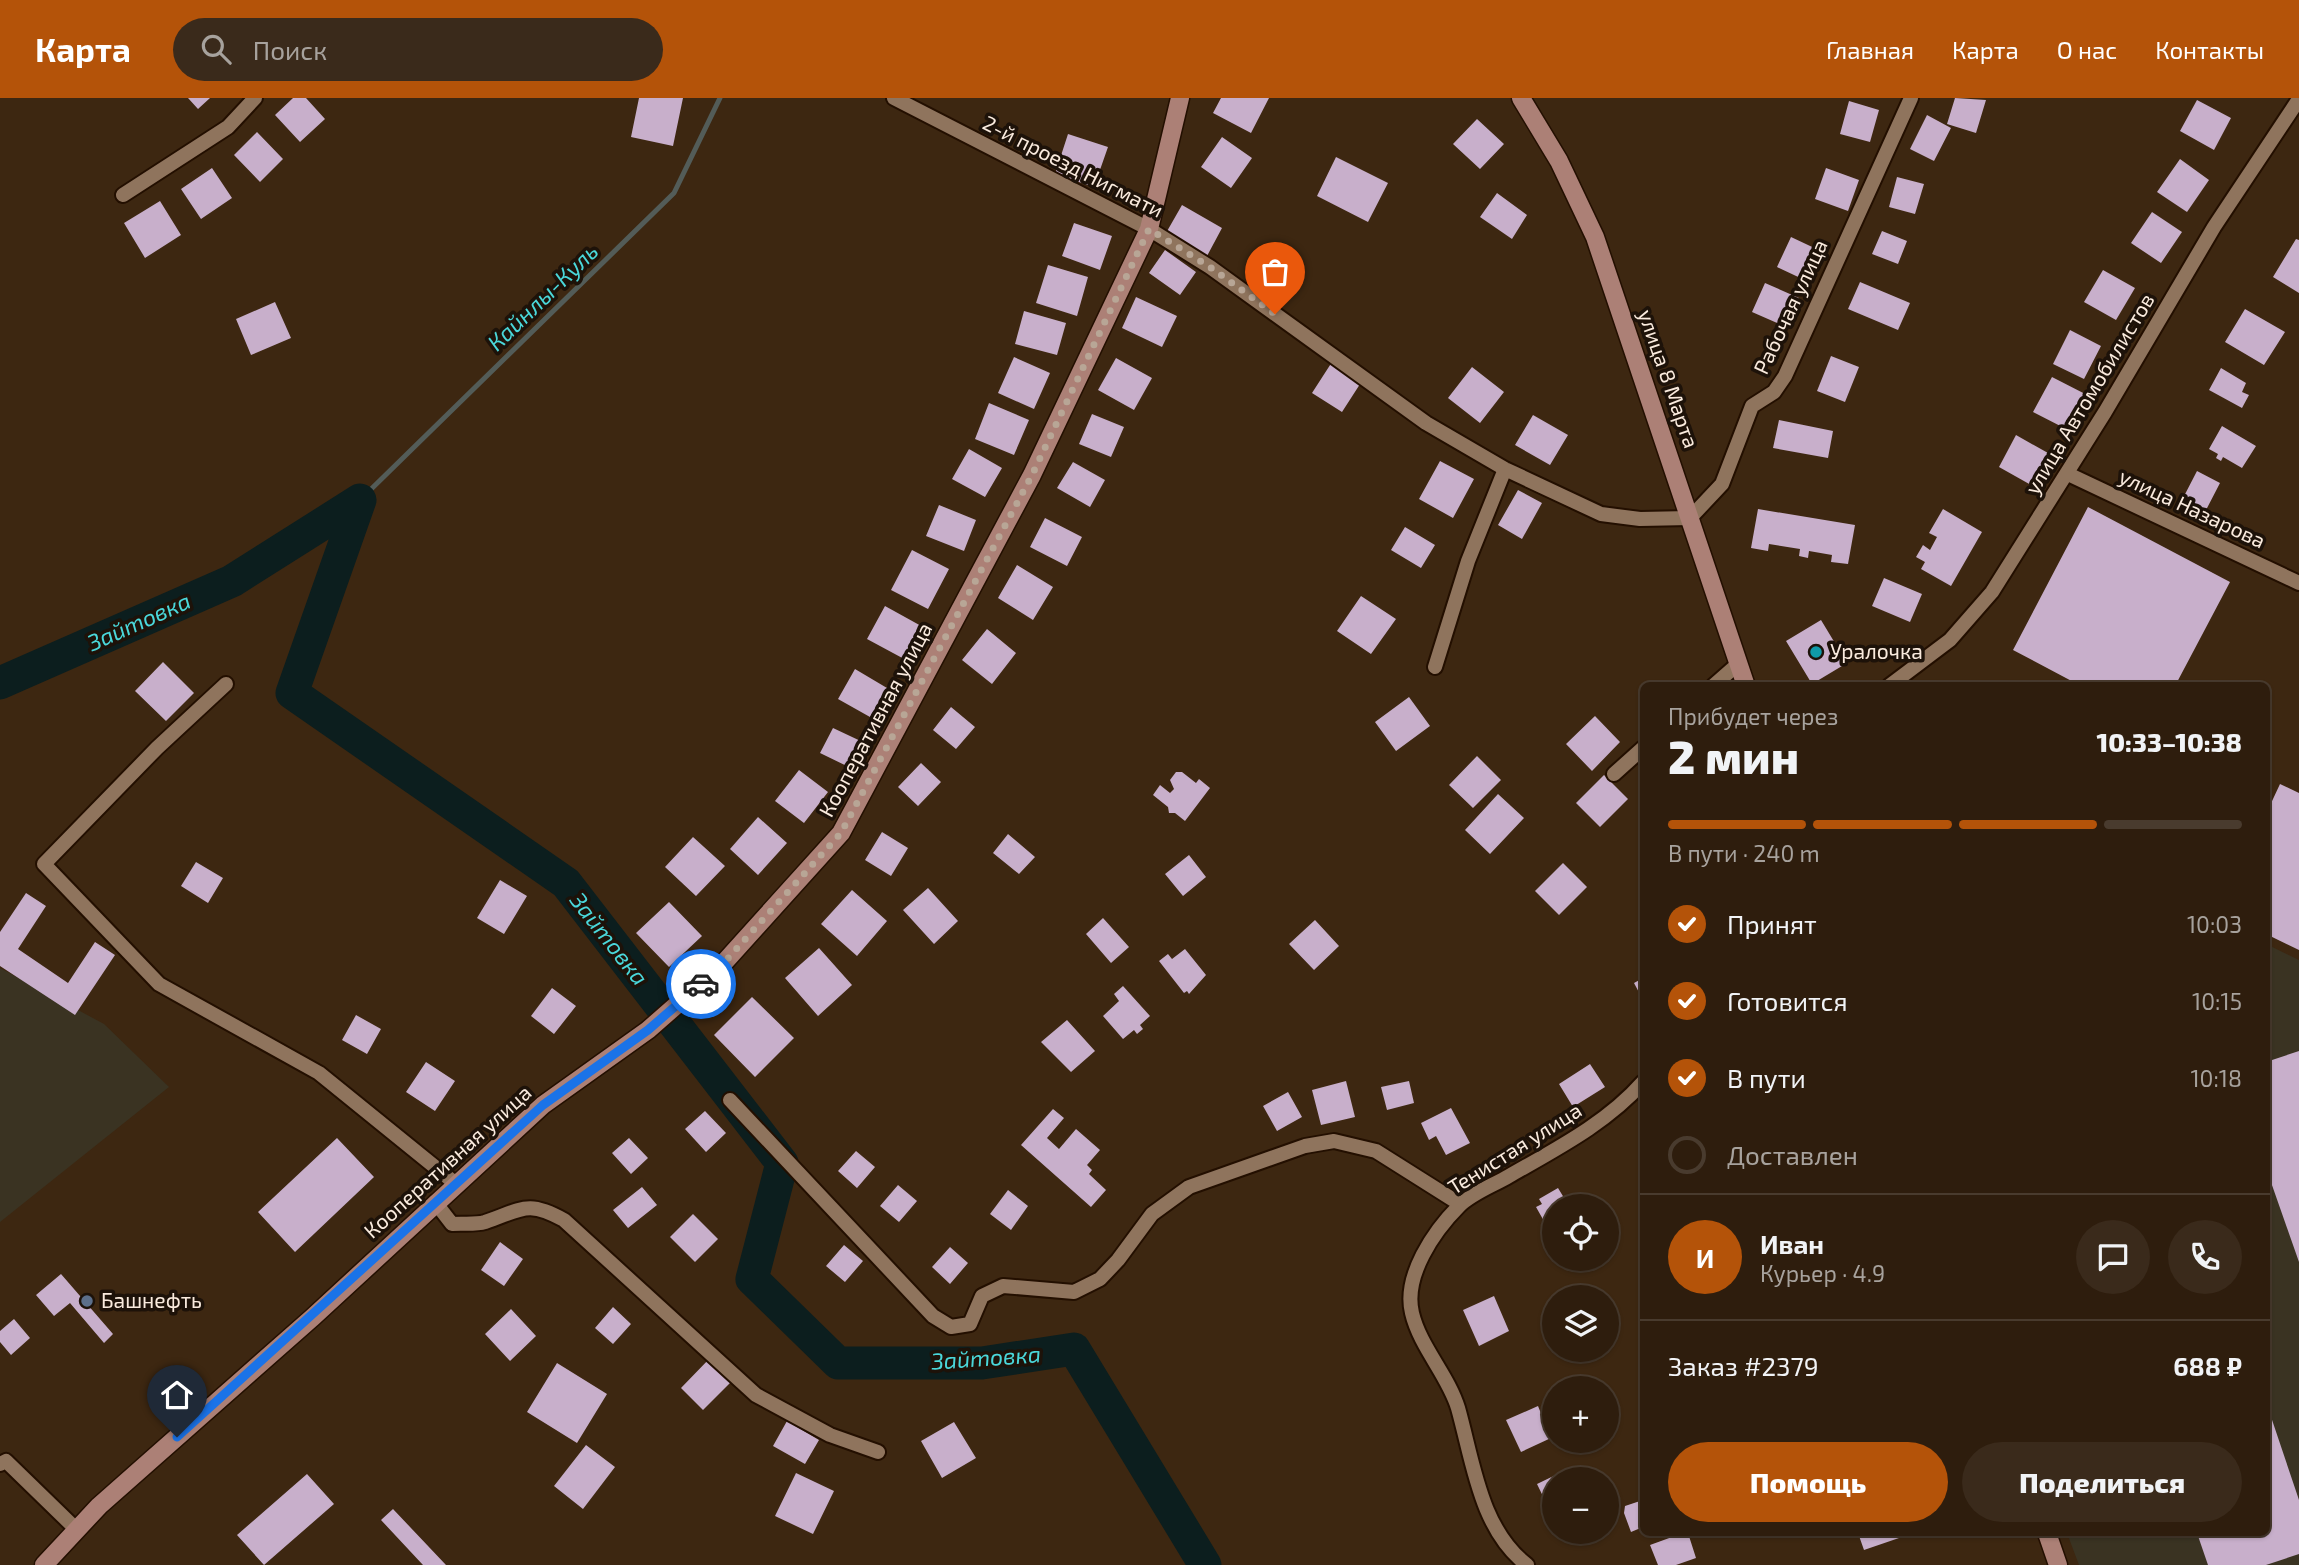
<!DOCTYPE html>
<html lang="ru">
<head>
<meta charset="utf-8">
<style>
  :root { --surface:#2e1d0d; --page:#3a2a1b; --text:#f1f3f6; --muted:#a7a29d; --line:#493b2e; --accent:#b45309 }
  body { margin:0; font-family:"Exo 2",sans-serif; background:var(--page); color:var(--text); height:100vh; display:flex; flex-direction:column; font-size:26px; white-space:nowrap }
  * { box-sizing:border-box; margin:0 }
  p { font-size:23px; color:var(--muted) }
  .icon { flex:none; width:38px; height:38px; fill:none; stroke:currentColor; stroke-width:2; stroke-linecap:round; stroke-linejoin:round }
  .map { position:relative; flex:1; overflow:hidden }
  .drawer { position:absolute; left:1640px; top:584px; width:630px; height:854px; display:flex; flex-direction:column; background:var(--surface); border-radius:10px; box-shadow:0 2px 5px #0004,0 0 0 2px var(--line) }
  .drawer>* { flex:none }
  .controls { position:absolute; left:1542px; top:1096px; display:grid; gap:14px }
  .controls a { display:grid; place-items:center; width:77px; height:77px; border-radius:50%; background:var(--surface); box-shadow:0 2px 5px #0004,0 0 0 2px var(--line); font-size:35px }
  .pin { position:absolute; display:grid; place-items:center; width:60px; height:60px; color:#fff; margin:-72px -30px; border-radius:50% 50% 50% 0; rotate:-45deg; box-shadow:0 0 7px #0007 }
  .pin .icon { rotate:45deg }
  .courier { position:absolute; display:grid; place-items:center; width:70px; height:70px; margin:-35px; border:5px solid #1a73e8; border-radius:50%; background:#fff; color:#222; box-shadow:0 2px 9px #0007 }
  .headline em { font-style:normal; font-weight:800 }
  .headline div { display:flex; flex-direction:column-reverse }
  .headline { display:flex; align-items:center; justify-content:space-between; height:119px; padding:0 28px }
  h1 { font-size:46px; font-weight:800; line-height:52px }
  .bar { display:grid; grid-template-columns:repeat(4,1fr); gap:10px 7px; align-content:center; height:84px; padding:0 28px }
  .bar i { height:9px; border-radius:5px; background:var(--line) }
  .bar .current { background:var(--accent) }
  .bar p { grid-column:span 4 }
  .line { display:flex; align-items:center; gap:18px; padding:0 28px; border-top:2px solid var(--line) }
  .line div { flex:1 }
  .round { display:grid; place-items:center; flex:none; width:74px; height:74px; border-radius:37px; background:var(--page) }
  ol { padding:0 28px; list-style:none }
  li { display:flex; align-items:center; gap:21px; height:77px }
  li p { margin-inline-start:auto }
  li .icon { padding:7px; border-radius:50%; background:var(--accent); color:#fff; stroke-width:4 }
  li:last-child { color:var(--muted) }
  li i { width:38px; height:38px; border:4px solid var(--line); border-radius:50% }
  .primary-button { display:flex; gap:14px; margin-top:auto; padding:14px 28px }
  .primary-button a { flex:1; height:80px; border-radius:42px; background:var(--accent); color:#fff; font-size:28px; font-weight:800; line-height:80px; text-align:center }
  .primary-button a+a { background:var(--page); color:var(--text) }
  header { display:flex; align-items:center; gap:42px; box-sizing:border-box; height:98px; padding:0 35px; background:var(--accent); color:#fff }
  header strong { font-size:33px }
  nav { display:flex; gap:38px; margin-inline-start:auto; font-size:24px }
  .search { width:490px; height:63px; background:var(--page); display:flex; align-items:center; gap:18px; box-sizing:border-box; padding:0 24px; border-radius:38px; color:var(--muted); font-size:26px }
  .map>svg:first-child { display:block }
  .commercial { fill:#3a3322 }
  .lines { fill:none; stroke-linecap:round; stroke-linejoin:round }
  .stream { stroke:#535c58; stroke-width:5 }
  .river { stroke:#0c1e1e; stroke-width:33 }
  .building { fill:#c8afcb }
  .minor-casing { stroke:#230f00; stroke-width:18 }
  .secondary-casing { stroke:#230f00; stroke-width:21 }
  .minor { stroke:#8f745d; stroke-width:14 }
  .secondary { stroke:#ac8076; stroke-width:18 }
  .done { stroke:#b8a696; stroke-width:7; stroke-dasharray:0 12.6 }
  .route { stroke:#1a73e8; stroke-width:9 }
  .culture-dot { fill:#0f9aa8; stroke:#1d1209; stroke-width:2.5 }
  .service-dot { fill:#5c6f8a; stroke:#1d1209; stroke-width:2.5 }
  .labels { text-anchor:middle; stroke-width:7; stroke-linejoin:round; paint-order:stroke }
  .street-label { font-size:21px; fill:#faebde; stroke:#1d1209 }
  .poi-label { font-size:21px; fill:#faebde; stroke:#1d1209; text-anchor:start }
  .water-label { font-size:23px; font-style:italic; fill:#4ad7da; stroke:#1d1209 }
</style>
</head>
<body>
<header>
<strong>Карта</strong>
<div class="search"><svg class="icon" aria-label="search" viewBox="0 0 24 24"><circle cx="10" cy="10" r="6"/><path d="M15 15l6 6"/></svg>Поиск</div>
<nav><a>Главная</a><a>Карта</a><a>О нас</a><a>Контакты</a></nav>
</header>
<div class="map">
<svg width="2299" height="1467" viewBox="0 0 2299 1467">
  <rect width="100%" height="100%" fill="#3d2711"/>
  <path class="commercial" d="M2266,846L2299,862V1467H2079L2067,1435H2266Z
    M0,870L104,926L169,989L0,1124Z"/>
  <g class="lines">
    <path class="stream" d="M360,402L674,95L720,0"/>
    <path class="river" d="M0,585L232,483L360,402L292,595L566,785L782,1065L752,1181L838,1265H982L1074,1251L1205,1467"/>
  </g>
  <path class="building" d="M188,0H210L198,11Z
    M293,0H306L325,21L300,44L275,17Z
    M639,0H683L673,48L631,39Z
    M1221,0H1269L1251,35L1213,15Z
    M1955,0L1986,2L1976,35L1947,26Z
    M2197,2L2231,20L2214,52L2180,33Z
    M1849,3L1879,12L1870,44L1840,36Z
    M1927,17L1951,30L1934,63L1910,51Z
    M1477,21L1504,46L1480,71L1453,46Z
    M257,34L283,61L260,84L234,57Z
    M1068,36L1108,49L1094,89L1055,76Z
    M1222,39L1252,60L1231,90L1201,69Z
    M1336,59L1388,85L1368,124L1317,98Z
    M2180,61L2209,82L2187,114L2157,94Z
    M212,70L232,100L201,121L181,91Z
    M1826,70L1859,82L1848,113L1815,101Z
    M1897,79L1924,86L1915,116L1889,109Z
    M1497,95L1527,117L1512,141L1480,119Z
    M160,103L181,137L145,160L124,125Z
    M1182,107L1222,130L1207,158L1166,135Z
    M2152,114L2182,134L2161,165L2131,145Z
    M1074,125L1112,138L1100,172L1062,158Z
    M1882,133L1907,143L1898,166L1872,156Z
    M1791,139L1825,155L1811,185L1777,169Z
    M2296,141L2299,142V195L2273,179Z
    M1165,152L1196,174L1180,197L1149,175Z
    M1048,167L1088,179L1077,218L1036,205Z
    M2103,172L2135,190L2116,222L2084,204Z
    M1860,184L1910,205L1898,232L1848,211Z
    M1765,185L1799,200L1786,229L1752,214Z
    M1136,199L1177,218L1162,249L1122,230Z
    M275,204L291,240L251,257L236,221Z
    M2245,211L2285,234L2264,267L2225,244Z
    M1024,213L1066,225L1057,257L1015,246Z
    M2070,232L2101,248L2084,281L2053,266Z
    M1831,258L1859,269L1845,304L1817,293Z
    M1014,259L1050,275L1034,311L998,295Z
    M1116,260L1152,280L1134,312L1098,292Z
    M1332,264L1362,283L1342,314L1312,295Z
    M1472,269L1504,294L1480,325L1448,300Z
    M2221,270L2246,285L2242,294L2249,297L2242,310L2209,292Z
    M2052,279L2093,300L2074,335L2033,314Z
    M989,305L1029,322L1014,357L975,341Z
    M1092,316L1124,329L1111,359L1079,346Z
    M1533,317L1568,337L1550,367L1515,347Z
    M1779,322L1833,333L1828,360L1773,350Z
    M2222,328L2256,348L2242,370L2223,359L2221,363L2216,360L2218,356L2209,351Z
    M2016,337L2048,355L2031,387L1999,369Z
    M969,351L1002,370L985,399L952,381Z
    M1440,363L1474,381L1453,420L1419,401Z
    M1073,364L1105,382L1090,409L1057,390Z
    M2197,373L2220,385L2205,414L2182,402Z
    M1518,392L1542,405L1522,441L1498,427Z
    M939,407L976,422L964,453L926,438Z
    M2088,409L2230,484L2175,588H2081L2013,552Z
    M1758,411L1855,427L1848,466L1831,464L1832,457L1809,453L1808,460L1799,458L1800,451L1769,446L1768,453L1751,450Z
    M1943,411L1982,434L1951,488L1921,471L1925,464L1916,459L1923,447L1930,452L1937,439L1929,435Z
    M1045,420L1082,439L1067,468L1030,449Z
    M1405,429L1435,447L1421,470L1391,452Z
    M912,452L949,471L928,511L891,492Z
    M1017,467L1053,489L1033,522L998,500Z
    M1884,480L1922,496L1910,524L1872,508Z
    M1361,498L1396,521L1371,556L1337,533Z
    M885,508L923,529L906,562L867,541Z
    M1821,522L1847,565L1812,586L1786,543Z
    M987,531L1016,555L992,586L962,562Z
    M163,564L194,595L166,623L135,593Z
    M855,571L887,590L870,619L838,601Z
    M1409,599L1430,628L1396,653L1375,624Z
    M951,609L975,629L956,651L933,632Z
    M1595,618L1620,644L1592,673L1566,646Z
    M833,630L867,646L855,672L820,655Z
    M1477,658L1501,682L1473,710L1449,687Z
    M921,665L941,684L918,708L898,689Z
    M799,672L828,694L804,725L775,703Z
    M1176,674H1182L1196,685L1199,681L1210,690L1185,723L1175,715H1169L1168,709L1153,697L1160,687L1170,695L1174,691L1170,682Z
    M1604,677L1628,701L1600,729L1576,705Z
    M2280,686L2299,695V852L2266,836V716Z
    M1498,696L1524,720L1490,756L1465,732Z
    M758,719L787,745L758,777L730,751Z
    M882,734L908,750L891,778L865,762Z
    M1008,736L1035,759L1019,776L993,755Z
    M693,739L725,768L696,798L665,769Z
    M1189,757L1206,779L1183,798L1165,776Z
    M196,764L223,780L208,805L181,788Z
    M1563,765L1587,789L1559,817L1535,793Z
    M500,782L527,798L504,836L477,820Z
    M928,790L958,823L934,846L903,812Z
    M852,792L887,823L857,858L821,826Z
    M26,795L46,808L18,851L68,885L95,844L115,857L75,917L0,868V834Z
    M669,804L702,838L669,869L636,835Z
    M1103,820L1129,849L1111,865L1086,836Z
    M1315,822L1339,848L1314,872L1289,846Z
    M819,850L852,887L818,918L785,880Z
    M1185,851L1206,877L1189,896L1187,893L1184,895L1159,863L1168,856L1172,861Z
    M1643,880V902L1634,885Z
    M1123,888L1150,918L1140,927L1143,931L1137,936L1134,932L1123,941L1103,918L1119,903L1114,896Z
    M552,890L576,908L554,936L531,918Z
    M752,899L794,940L755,979L714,937Z
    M356,917L381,931L367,956L342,942Z
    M1067,922L1095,953L1071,974L1041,944Z
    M2299,953V1164L2266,1070V964Z
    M426,964L455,983L435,1013L406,994Z
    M1590,966L1605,989L1573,1009L1559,986Z
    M1346,983L1355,1019L1321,1027L1312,992Z
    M1409,983L1414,1005L1387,1012L1381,989Z
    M1288,994L1302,1019L1277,1033L1263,1008Z
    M1451,1010L1470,1045L1446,1057L1436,1038L1429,1042L1421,1025Z
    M1053,1011L1064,1020L1047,1040L1059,1051L1076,1031L1100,1052L1087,1067L1092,1072L1089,1076L1106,1092L1091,1109L1021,1047Z
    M705,1013L726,1035L706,1054L685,1031Z
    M337,1040L374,1079L295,1154L258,1114Z
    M629,1040L648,1060L631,1076L612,1055Z
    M856,1053L875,1069L857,1090L838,1073Z
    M898,1087L917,1103L899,1124L880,1108Z
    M642,1089L657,1107L628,1130L613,1112Z
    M1558,1090L1569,1108H1554V1129L1549,1132L1536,1109L1542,1106L1539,1101Z
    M1008,1092L1028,1108L1011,1132L990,1116Z
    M693,1116L718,1141L695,1164L670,1139Z
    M500,1144L523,1161L504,1188L481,1172Z
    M844,1147L863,1163L845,1184L826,1168Z
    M950,1149L968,1165L950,1186L932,1169Z
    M61,1176L113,1236L104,1245L70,1205L54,1218L36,1197Z
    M1494,1198L1509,1233L1479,1248L1463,1212Z
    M613,1209L631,1226L613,1246L595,1230Z
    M511,1211L536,1238L510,1263L485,1236Z
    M14,1221L30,1240L11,1257L0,1244V1233Z
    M711,1259L733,1282L703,1312L681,1290Z
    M557,1265L607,1296L577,1345L527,1314Z
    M2267,1307L2299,1402V1456L2266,1467H2208L2197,1435H2266Z
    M1538,1308L1551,1340L1521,1354L1506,1322Z
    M787,1323L819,1342L805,1366L773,1348Z
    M954,1324L976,1360L942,1380L921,1343Z
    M586,1347L615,1369L583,1411L554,1388Z
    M1566,1372L1571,1381H1554V1421L1537,1386Z
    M796,1375L834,1393L813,1436L775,1418Z
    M307,1376L334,1406L264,1467L237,1437Z
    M1643,1402V1429L1631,1434L1624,1415L1625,1408Z
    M393,1411L446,1467H423L381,1422Z
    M1683,1435H1688L1696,1460L1676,1467H1658L1650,1447Z
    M1858,1435H1898L1899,1440L1864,1452Z"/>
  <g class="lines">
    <g class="minor-casing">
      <path id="minor" d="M894,0L1149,131L1210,169L1426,325L1505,371L1601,416L1640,421L1690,420L1722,386L1752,308L1774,294L1785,278L1911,0
        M123,97L228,29L255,0
        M2068,376L2299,485
        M1435,569L1468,463L1505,371
        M226,586L157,650L44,766L159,886L319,975L456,1086
        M1713,588L1738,566
        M1889,588L1950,542L1992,494L2105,314L2214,129L2299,1
        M1614,676L1643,650
        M730,1002L933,1218L951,1229L970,1226L982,1198L1003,1188L1074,1194L1100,1181L1118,1162L1152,1116L1189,1089L1305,1048L1334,1043L1376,1053L1460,1106
        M435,1104L452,1126C462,1125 475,1127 485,1124C521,1112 527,1101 564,1122L756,1297L830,1337L878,1354
        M0,1366L6,1363L77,1432
        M1527,1467C1480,1431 1473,1363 1458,1310C1448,1277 1420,1249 1412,1215C1403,1178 1434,1133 1459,1108C1472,1095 1494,1087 1509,1078C1556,1051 1607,1025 1643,984"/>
    </g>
    <g class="secondary-casing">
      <path id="secondary" d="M1521,0L1559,63L1595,139L1746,588
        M2047,1435L2058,1467
        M44,1467L99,1408L313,1219L543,1007L648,932L721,868L841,735L1032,377L1149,131L1180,0"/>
    </g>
    <use href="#minor" class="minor"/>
    <use href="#secondary" class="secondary"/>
  </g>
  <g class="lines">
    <path class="done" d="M701,886L721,868L841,735L1032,377L1149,131L1210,169L1275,216"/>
    <path class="route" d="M177,1339L543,1007L648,932L701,886"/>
  </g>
  <circle class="culture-dot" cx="1816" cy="554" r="7"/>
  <circle class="service-dot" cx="87" cy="1203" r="7"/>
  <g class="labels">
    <g class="street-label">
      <text transform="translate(1073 69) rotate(27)" y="7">2-й проезд Нигмати</text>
      <text transform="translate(1791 209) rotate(-65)" y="7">Рабочая улица</text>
      <text transform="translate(1668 281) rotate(71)" y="7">улица 8 Марта</text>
      <text transform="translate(2090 296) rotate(-59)" y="7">улица Автомобилистов</text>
      <text transform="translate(2192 411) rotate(25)" y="7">улица Назарова</text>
      <text transform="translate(876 622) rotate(-62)" y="7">Кооперативная улица</text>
      <text transform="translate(1515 1051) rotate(-32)" y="7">Тенистая улица</text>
      <text transform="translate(448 1064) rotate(-42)" y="7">Кооперативная улица</text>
    </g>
    <g class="poi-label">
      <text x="1830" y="561">Уралочка</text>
      <text x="101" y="1210">Башнефть</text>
    </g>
    <g class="water-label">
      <text transform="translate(543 199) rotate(-44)" y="8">Кайнлы-Куль</text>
      <text transform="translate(139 524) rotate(-24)" y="8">Зайтовка</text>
      <text transform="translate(609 841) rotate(52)" y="8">Зайтовка</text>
      <text transform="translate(986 1260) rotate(-4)" y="8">Зайтовка</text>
    </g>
  </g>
</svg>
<div class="controls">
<a><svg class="icon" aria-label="locate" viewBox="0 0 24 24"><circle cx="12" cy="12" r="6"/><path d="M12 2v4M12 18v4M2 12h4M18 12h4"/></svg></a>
<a><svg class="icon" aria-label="layers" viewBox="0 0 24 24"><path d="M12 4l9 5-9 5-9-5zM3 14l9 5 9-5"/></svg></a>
<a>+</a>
<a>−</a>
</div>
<div class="pin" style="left:1275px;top:216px;background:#ea580c"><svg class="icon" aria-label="bag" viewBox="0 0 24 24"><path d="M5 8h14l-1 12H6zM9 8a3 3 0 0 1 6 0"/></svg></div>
<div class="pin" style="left:177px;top:1339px;background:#1f2937"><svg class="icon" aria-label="home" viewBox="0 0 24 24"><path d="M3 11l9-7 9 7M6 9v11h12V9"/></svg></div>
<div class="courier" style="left:701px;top:886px"><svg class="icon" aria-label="car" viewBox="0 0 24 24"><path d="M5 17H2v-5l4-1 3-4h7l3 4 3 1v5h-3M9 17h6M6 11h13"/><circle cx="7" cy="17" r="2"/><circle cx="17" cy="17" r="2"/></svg></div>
<section class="drawer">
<div class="headline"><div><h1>2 мин</h1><p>Прибудет через</p></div><em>10:33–10:38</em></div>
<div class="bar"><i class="current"></i><i class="current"></i><i class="current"></i><i></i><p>В пути · 240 m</p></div>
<ol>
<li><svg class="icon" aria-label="check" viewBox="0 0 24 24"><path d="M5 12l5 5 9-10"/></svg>Принят<p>10:03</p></li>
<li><svg class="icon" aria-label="check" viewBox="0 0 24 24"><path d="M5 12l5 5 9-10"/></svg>Готовится<p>10:15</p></li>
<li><svg class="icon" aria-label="check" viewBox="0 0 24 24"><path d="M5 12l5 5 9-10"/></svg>В пути<p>10:18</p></li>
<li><i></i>Доставлен</li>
</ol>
<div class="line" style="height:126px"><b class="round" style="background:var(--accent);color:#fff">И</b><div><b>Иван</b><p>Курьер · 4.9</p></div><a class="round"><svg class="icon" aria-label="chat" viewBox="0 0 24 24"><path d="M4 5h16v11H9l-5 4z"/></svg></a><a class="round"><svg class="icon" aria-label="phone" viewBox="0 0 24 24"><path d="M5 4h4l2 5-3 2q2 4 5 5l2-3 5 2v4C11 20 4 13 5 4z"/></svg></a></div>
<div class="line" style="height:91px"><div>Заказ #2379</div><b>688 ₽</b></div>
<div class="primary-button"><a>Помощь</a><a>Поделиться</a></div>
</section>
</div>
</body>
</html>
